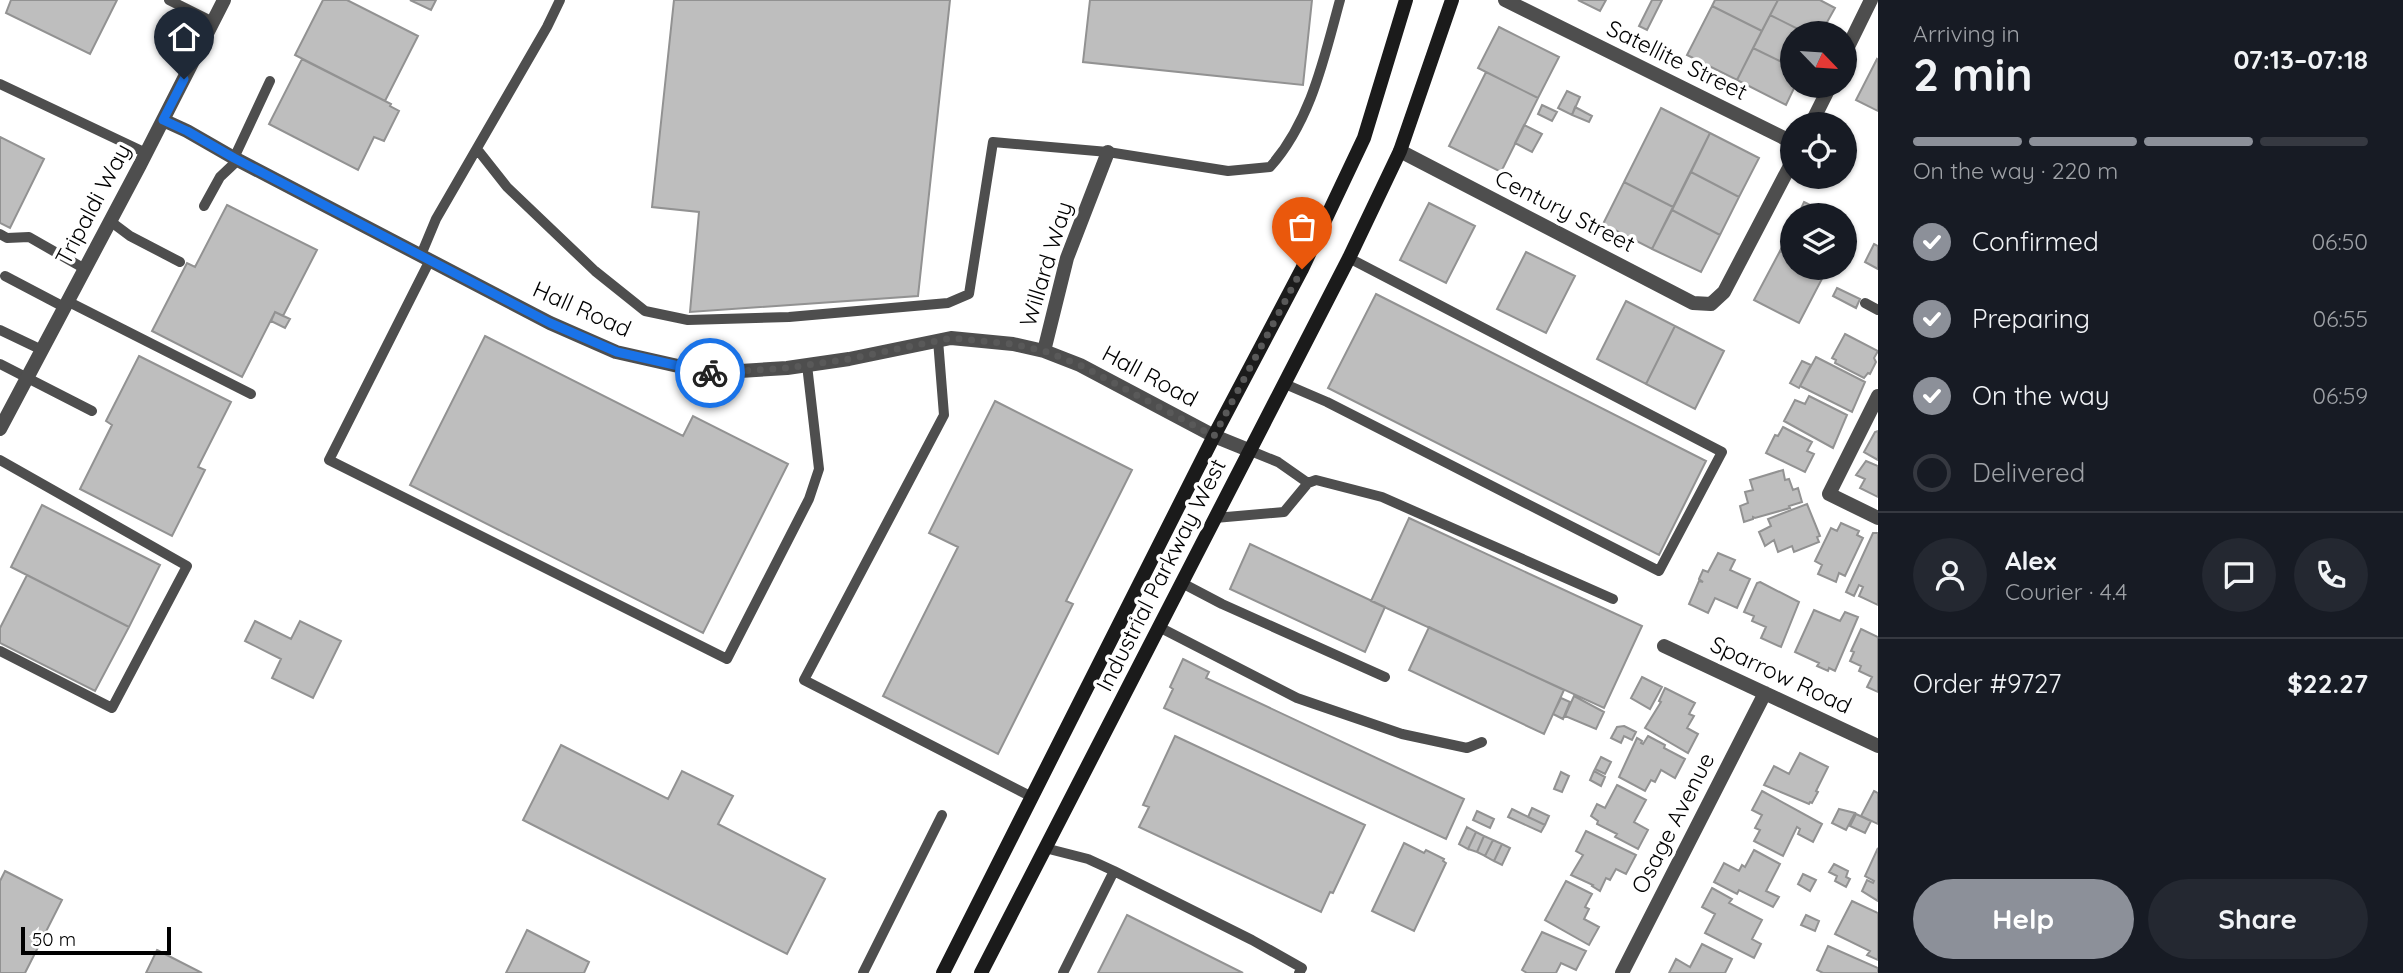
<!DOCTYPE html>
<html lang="en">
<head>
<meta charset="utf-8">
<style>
  :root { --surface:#171b24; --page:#242831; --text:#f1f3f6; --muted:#9ea1a6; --line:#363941; --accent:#8c9099 }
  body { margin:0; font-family:Quicksand,sans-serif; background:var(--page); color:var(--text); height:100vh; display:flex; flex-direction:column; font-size:26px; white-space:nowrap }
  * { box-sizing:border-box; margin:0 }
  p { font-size:23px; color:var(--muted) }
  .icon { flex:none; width:38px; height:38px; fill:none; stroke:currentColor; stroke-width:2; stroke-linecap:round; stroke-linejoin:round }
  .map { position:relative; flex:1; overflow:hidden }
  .drawer { display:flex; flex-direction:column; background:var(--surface); width:525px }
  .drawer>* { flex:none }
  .needle { width:46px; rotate:115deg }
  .buttons { position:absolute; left:1780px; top:21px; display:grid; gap:14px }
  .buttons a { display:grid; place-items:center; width:77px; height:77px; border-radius:50%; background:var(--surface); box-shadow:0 2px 5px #0004; font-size:35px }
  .scale { position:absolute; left:21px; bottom:18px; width:150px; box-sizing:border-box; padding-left:7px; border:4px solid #000; border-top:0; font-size:19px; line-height:24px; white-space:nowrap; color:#000; -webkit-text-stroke:5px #fff; paint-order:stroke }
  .pin { position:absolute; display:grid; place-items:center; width:60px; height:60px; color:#fff; margin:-72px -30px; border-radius:50% 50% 50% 0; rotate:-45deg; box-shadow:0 0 7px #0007 }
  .pin .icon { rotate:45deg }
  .courier { position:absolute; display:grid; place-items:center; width:70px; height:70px; margin:-35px; border:5px solid #1a73e8; border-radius:50%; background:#fff; color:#222; box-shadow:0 2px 9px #0007 }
  .head em { font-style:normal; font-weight:800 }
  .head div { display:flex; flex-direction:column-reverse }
  .head { display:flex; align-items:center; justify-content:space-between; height:119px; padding:0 35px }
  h1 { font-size:46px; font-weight:800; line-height:52px }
  .bar { display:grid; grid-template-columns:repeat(4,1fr); gap:10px 7px; align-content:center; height:84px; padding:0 35px }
  .bar i { height:9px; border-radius:5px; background:var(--line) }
  .bar .current { background:var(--accent) }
  .bar p { grid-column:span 4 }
  .line { display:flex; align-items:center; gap:18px; padding:0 35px; border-top:2px solid var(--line) }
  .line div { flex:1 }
  .round { display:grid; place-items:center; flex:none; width:74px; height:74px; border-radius:37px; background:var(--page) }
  ol { padding:0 35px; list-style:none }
  li { display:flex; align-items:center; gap:21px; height:77px }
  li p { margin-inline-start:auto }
  li .icon { padding:7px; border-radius:50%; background:var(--accent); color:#fff; stroke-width:4 }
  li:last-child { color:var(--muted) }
  li i { width:38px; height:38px; border:4px solid var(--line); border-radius:50% }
  .button { display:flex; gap:14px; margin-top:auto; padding:14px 35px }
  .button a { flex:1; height:80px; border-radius:42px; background:var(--accent); color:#fff; font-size:28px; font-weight:800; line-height:80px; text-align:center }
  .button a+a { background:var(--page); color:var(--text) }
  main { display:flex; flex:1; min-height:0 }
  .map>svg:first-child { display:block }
  .building { fill:#bebebe; stroke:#929292; stroke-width:2 }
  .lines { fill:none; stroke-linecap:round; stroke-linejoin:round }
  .lane { stroke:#4e4e4e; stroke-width:10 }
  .street { stroke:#4e4e4e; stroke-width:14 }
  .secondary { stroke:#1b1b1b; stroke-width:14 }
  .done { stroke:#595959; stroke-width:7; stroke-dasharray:0 12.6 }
  .route { stroke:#1a73e8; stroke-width:9 }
  .labels { text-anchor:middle; stroke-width:7; stroke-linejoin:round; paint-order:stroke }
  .street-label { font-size:23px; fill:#000; stroke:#fff }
</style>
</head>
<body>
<main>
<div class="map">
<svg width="1878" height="973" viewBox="0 0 1878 973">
  <rect width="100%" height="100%" fill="#fff"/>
  <path class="building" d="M11,0H117L90,54L6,13Z
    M323,0H347L418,36L385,101L295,55Z
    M410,0H436L431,10Z
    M674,0H950L918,296L690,312L699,212L652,207Z
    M1090,0H1312L1303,85L1083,62Z
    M1578,0H1606L1600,11Z
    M1652,0H1662L1647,30L1639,26Z
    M1715,0H1778L1762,31L1712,6Z
    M1778,0H1820L1835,8L1821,33H1806L1770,15Z
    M1712,6L1762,31L1737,80L1687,55Z
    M1770,15L1806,33H1792V67L1753,48Z
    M1499,27L1559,57L1538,98L1478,68Z
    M1753,48L1792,67V86H1795L1786,105L1737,80Z
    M302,59L391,104L390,106L399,111L384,141L374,137L358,170L269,124Z
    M1877,59L1878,60V111L1856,100Z
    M1486,72L1538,98L1501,172L1449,146Z
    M1567,91L1580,97L1572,115L1558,108Z
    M1542,105L1557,112L1552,121L1538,114Z
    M1575,107L1592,116L1589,122L1572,115Z
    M1661,108L1710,133L1673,207L1624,182Z
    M1524,125L1542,134L1532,152L1515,143Z
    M1710,133L1759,158L1739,197L1691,172Z
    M0,137L44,159L10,228L0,223Z
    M1691,172L1739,197L1720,235L1672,210Z
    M1624,182L1673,207L1652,249L1603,224Z
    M1804,202L1830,215H1798Z
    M1429,203L1475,226L1446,283L1400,260Z
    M227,205L317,250L283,316L275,312L242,377L152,331L187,263L195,267Z
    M1672,210L1720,235L1701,272L1652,249Z
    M1792,227V257L1780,251Z
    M1874,244L1878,246V269L1865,262Z
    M1780,251L1792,257V268H1813L1825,273L1799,323L1754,300Z
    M1526,252L1575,276L1546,333L1497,309Z
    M1837,288L1860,299L1856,308L1833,296Z
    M1376,294L1706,461L1659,555L1328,388Z
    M1626,301L1675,326L1646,384L1597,359Z
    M275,312L290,319L285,328L271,321Z
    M1675,326L1724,351L1695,409L1646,384Z
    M1845,334L1878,351L1874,358L1876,362L1870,374L1868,373L1864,378L1835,363L1836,360L1832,358Z
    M485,336L683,436L693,416L788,464L703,633L410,485Z
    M139,356L231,402L198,467L205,470L172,536L80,489L112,425L106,421Z
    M1816,357L1865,382L1852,412L1800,386Z
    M1802,361L1811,365L1799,388L1790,383Z
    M1809,396L1847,415L1833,448L1784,421L1795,400L1805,404Z
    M995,401L1132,470L1066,601L1073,604L998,754L883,696L958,547L929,533Z
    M1783,427L1812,442L1807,451L1814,454L1805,472L1766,453L1775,435L1778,436Z
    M1878,431V460L1864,452L1875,432Z
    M1866,461L1878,466V497L1860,488L1865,479L1856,475Z
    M1783,470L1785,480L1789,479L1793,490L1798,488L1802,502L1789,506L1790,508L1755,518L1753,517V519L1744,522L1740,506L1748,503L1745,492L1753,490L1750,480Z
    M1807,504L1820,536L1817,537L1819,542L1794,552L1792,546L1778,552L1774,540L1765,546L1759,532L1771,526L1768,519Z
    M42,505L160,565L129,627L11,567Z
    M1409,518L1642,626L1604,708L1371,601Z
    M1841,523L1859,531L1857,535L1863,538L1845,576L1839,573L1836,582L1818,574L1822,565L1815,561L1831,528L1837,531Z
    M1873,533H1878V605L1859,596L1863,587L1859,585L1854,596L1846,592Z
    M1250,544L1385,607L1365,652L1230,589Z
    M1718,553L1735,560L1730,570L1750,579L1737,608L1715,598L1708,613L1689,604L1699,581L1703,582L1699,579L1703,570L1708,572Z
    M27,575L129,627L95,691L0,643V628Z
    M1760,582L1799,602L1781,647L1761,638L1766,627L1752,621L1754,616L1744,612L1757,583Z
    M1814,610L1840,621L1845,612L1858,617L1835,671L1829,668L1828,671L1817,666L1819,663L1795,652Z
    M255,621L291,639L300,621L341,641L313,698L272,678L281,659L245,641Z
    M1429,627L1564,690L1544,734L1409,670Z
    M1861,629L1878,637V692L1867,687L1872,677L1859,671L1861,666L1850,661L1854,652L1851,651Z
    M1183,659L1209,672L1206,678L1464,799L1446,839L1164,708L1173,689L1170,687Z
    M1642,677L1662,687L1650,709L1631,698Z
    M1665,688L1695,703L1689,714L1694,716L1687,728L1698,734L1688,753L1645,728L1661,702L1659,701Z
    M1574,696L1604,712L1596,729L1565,716Z
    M1561,698L1570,702L1563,719L1553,714Z
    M1624,726L1636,732L1632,740L1624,736L1621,743L1611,738L1617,727Z
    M1175,736L1365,825L1333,893L1330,892L1321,912L1139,827L1149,807L1143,805Z
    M1648,736L1665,745L1664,748L1685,759L1675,778L1661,770L1655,782L1651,780L1645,791L1619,777L1637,738L1642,741L1641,743L1643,744Z
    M561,745L668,799L682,771L733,796L718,824L825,879L787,954L523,820Z
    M1800,753L1828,767L1816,791L1818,792L1812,803L1810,802L1809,804L1764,785L1774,766L1789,774Z
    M1601,757L1611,762L1605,774L1595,769Z
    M1594,771L1605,777L1601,786L1590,780Z
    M1561,772L1569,776L1562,792L1554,789Z
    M1617,785L1646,800L1634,822L1648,830L1638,849L1615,837L1617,834L1597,824L1598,821L1591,816L1597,804L1605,808Z
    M1762,791L1822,824L1813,842L1798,834L1800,829L1797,827L1783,856L1754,841L1760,830L1755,828L1762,815L1752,810Z
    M1874,791L1878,793V824L1861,816Z
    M1532,808L1549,816L1545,825L1528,817Z
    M1512,809L1545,825L1541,832L1508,817Z
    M1839,809L1855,813L1846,830L1832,823Z
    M1477,811L1494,819L1490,828L1473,820Z
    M1856,814L1871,821L1865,833L1850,826Z
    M1467,827L1476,832L1468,849L1459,844Z
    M1586,831L1636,855L1626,874L1616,869L1610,880L1606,878L1600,891L1592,886L1593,885L1571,875L1583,855L1576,851Z
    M1476,832L1484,836L1477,852L1468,849Z
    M1484,836L1493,840L1485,856L1477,852Z
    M1493,840L1502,844L1494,861L1485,856Z
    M1404,843L1424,853L1426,850L1444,859L1443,861L1446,863L1414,931L1372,911Z
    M1502,844L1510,848L1502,865L1494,861Z
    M1878,848V901L1862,891L1867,880L1873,883L1874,881L1865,876Z
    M1754,850L1780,864L1766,891L1779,897L1773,907L1739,890L1737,894L1714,882L1724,863L1739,871L1742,865L1745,867Z
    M1834,864L1848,871L1846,877L1850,879L1846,887L1835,881L1837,876L1829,872Z
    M5,871L62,900L25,973H0V881Z
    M1803,874L1816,880L1810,891L1798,884Z
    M1566,881L1592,894L1585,907L1589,909L1584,919L1599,927L1589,945L1545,920Z
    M1712,888L1732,899L1729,903L1762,920L1752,939L1761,944L1754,958L1705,933L1715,914L1702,907Z
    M1852,901L1878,913V960L1867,955L1870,951L1835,934Z
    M1127,915L1243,973H1098Z
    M1806,915L1819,921L1815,931L1801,925Z
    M527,930L589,962L584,973H506Z
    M1542,932L1586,951L1576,970L1561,963L1556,973H1527L1522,970Z
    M1702,944L1732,959L1725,973H1669L1676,959L1690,967Z
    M1828,946L1878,968V973H1823L1817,970Z
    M157,950L202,973H146Z"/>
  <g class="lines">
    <path class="lane" d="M169,0L213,22
      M0,84L146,153
      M477,149L507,187L595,271L645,311L688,320L789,317L948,303L969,294L993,142L1108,152L1228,171L1270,167C1311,121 1324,58 1340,0
      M234,158L270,81
      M204,206L220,177L238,160
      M110,221L130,236L180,262
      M0,234L7,238L29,237L85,269
      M421,255L436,219L547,27L560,0
      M430,260L329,460L727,659L809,499L819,469L807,365
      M5,276L64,307
      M67,301L251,394
      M1865,303L1878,310
      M0,330L42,350
      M938,340L944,415L804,680L1032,797
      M0,364L92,411
      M1285,384L1327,402L1659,571L1722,452L1349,258
      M1251,451L1278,462L1308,483
      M0,460L187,566L112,708L0,651
      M1215,518L1284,512L1308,483L1316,480L1382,497L1613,599
      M1182,583L1222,604L1385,677
      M1159,627L1297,698L1402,734L1467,748L1482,742
      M1045,848L1088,859L1114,871L1063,973
      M1114,871L1252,940L1302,968L1299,973
      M863,973L942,815"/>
    <path class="street" d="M1505,0L1792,142
      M1844,55L1871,0
      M163,120L187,131L234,158L550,323L616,352L709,373L787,368L849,359L951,338L1013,344L1044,351L1080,365L1214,436L1251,451
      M1811,124L1830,86
      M1400,151L1693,303L1711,304L1724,292L1792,162
      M1044,351L1067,258L1108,152
      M1878,396L1829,494L1878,518
      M0,429L140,165L224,0
      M1664,646L1878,746
      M1622,973L1765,693"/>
    <path class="secondary" d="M943,973L1214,436L1302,269L1364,138L1406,0
      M981,973L1349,258L1400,151L1452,0"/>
  </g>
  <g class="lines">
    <path class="done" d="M710,373L787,368L849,359L951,338L1013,344L1044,351L1080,365L1214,436L1302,269"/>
    <path class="route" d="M184,79L163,120L187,131L234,158L550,323L617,352L710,373"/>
  </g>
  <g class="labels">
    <g class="street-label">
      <text transform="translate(1677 60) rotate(26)" y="8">Satellite Street</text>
      <text transform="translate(93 204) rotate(-62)" y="8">Tripaldi Way</text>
      <text transform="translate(1565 211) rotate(27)" y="8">Century Street</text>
      <text transform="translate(1046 264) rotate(-73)" y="8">Willard Way</text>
      <text transform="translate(582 309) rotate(24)" y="8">Hall Road</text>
      <text transform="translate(1150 376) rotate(28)" y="8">Hall Road</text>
      <text transform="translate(1161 575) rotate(-63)" y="8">Industrial Parkway West</text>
      <text transform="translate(1781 675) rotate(25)" y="8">Sparrow Road</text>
      <text transform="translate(1673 823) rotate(-63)" y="8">Osage Avenue</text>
    </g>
  </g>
</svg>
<div class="buttons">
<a><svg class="needle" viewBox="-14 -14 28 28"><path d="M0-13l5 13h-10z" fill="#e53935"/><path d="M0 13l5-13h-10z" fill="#9ea1a6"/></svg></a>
<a><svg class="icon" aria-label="locate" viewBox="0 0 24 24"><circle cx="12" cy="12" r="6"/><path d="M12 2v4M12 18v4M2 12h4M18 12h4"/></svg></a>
<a><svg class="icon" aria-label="layers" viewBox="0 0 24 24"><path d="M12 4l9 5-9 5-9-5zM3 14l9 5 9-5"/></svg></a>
</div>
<div class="scale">50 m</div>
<div class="pin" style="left:1302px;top:269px;background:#ea580c"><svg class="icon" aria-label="bag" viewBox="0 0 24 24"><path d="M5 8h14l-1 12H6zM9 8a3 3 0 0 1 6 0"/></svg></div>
<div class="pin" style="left:184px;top:79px;background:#1f2937"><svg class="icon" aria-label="home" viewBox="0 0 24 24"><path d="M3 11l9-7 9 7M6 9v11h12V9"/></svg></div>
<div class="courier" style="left:710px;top:373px"><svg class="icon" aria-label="bike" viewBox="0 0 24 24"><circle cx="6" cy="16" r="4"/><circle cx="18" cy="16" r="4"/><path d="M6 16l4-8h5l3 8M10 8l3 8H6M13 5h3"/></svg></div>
</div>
<section class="drawer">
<div class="head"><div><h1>2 min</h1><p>Arriving in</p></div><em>07:13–07:18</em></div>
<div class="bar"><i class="current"></i><i class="current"></i><i class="current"></i><i></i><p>On the way · 220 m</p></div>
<ol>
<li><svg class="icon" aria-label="check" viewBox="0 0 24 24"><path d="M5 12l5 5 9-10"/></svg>Confirmed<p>06:50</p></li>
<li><svg class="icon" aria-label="check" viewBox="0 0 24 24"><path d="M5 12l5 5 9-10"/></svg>Preparing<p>06:55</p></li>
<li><svg class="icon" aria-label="check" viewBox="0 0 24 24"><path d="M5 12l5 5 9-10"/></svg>On the way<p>06:59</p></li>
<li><i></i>Delivered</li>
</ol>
<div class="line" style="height:126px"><a class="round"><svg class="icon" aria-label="person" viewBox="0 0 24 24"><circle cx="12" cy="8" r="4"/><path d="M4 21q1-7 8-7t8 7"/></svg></a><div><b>Alex</b><p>Courier · 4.4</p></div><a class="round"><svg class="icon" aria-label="chat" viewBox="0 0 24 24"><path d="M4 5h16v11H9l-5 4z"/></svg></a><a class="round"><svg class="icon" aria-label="phone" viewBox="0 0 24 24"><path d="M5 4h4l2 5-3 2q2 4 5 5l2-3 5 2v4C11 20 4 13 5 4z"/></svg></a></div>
<div class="line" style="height:91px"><div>Order #9727</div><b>$22.27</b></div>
<div class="button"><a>Help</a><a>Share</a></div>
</section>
</main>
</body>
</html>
